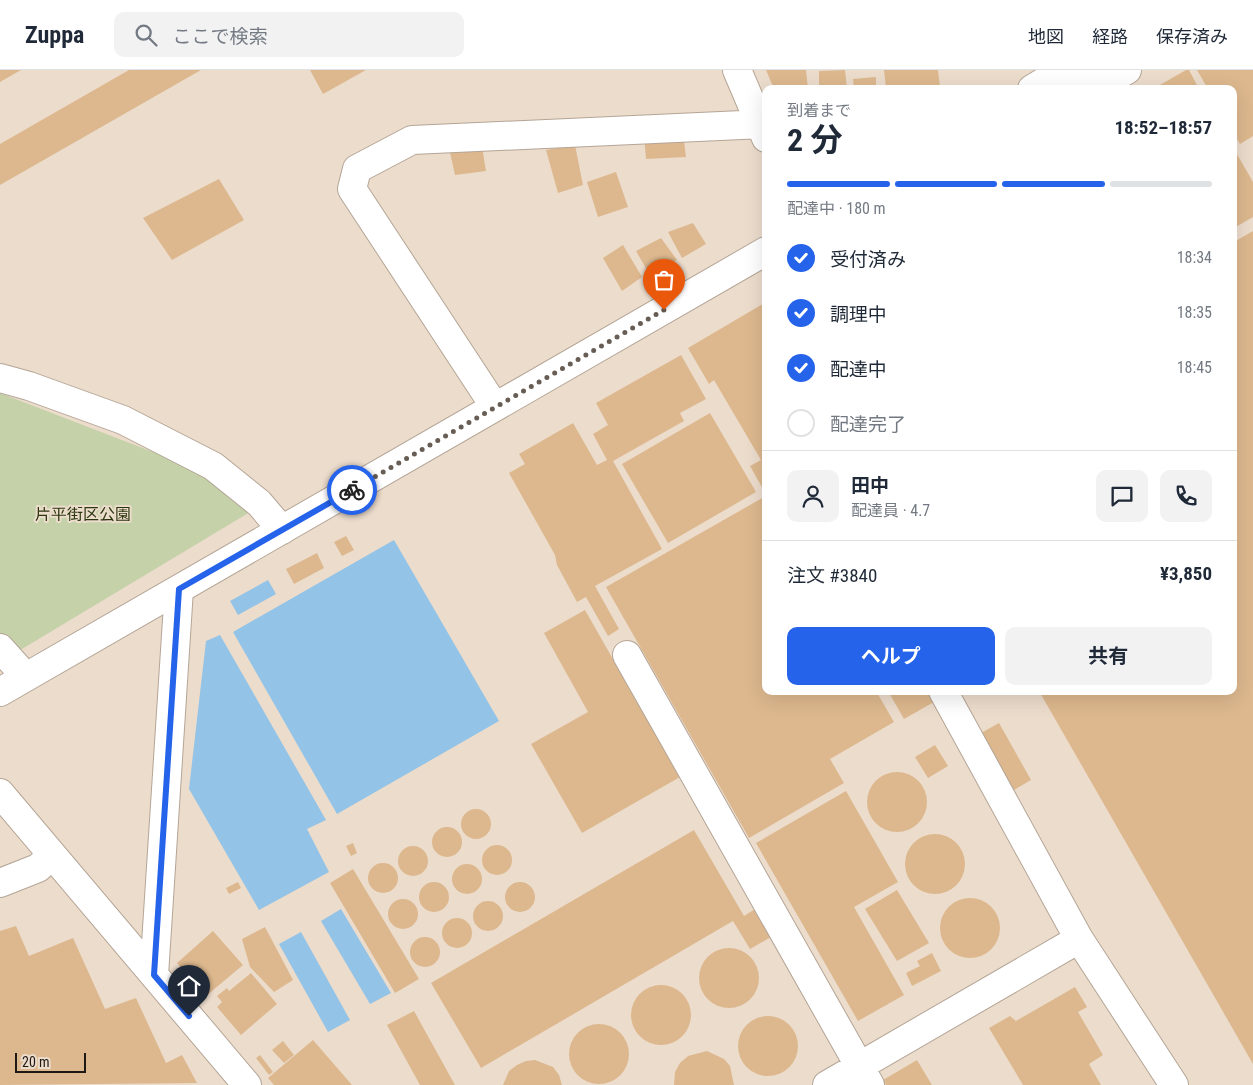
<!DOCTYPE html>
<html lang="ja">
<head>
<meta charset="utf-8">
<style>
  :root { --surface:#fff; --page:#f2f2f3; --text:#1f2937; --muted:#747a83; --line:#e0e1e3; --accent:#2563eb }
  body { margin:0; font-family:"Roboto Condensed","Noto Sans JP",sans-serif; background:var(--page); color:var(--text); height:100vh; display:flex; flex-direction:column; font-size:19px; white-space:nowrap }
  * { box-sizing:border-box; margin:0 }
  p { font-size:16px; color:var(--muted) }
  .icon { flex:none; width:28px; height:28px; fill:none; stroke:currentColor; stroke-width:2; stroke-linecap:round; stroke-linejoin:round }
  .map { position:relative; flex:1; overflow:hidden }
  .drawer { position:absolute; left:762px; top:15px; width:475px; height:610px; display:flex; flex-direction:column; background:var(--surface); border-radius:10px; box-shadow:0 5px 20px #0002 }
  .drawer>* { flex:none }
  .scale { position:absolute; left:15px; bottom:12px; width:71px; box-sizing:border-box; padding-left:5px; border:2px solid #1f1914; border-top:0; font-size:14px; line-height:18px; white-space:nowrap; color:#1f1914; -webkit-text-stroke:4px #ecdccc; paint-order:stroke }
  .pin { position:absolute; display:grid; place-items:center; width:42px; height:42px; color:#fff; margin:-51px -21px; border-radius:50% 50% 50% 0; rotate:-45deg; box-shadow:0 0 5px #0007 }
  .pin .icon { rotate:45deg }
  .courier { position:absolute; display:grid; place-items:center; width:50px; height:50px; margin:-25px; border:4px solid #2563eb; border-radius:50%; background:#fff; color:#222; box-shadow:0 1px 6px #0007 }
  .overview em { font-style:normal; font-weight:700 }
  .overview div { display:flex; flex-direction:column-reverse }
  .overview { display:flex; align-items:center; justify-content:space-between; height:85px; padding:0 25px }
  h1 { font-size:32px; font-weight:700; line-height:38px }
  .bar { display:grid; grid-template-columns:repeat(4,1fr); gap:8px 5px; align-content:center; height:60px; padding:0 25px }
  .bar i { height:6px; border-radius:4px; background:var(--line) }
  .bar .current { background:var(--accent) }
  .bar p { grid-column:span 4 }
  .line { display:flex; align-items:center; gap:12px; padding:0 25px; border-top:1px solid var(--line) }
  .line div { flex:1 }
  .round { display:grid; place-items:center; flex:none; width:52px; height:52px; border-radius:10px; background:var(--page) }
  ol { padding:0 25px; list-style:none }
  li { display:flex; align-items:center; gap:15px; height:55px }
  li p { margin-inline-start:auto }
  li .icon { padding:5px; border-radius:50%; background:var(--accent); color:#fff; stroke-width:4 }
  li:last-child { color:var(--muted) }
  li i { width:28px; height:28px; border:2px solid var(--line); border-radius:50% }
  .action { display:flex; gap:10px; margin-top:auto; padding:10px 25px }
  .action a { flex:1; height:58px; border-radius:10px; background:var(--accent); color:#fff; font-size:20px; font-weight:700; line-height:58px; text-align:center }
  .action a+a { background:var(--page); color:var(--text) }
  header { display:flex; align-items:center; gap:30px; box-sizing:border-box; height:70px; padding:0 25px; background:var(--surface); border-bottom:1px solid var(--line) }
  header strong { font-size:24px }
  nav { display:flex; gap:28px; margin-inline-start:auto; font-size:18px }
  .search { width:350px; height:45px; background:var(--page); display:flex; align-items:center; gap:12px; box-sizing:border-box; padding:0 18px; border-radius:10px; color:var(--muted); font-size:19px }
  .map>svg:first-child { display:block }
  .green { fill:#c4d1a9 }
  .water { fill:#93c3e6 }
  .building { fill:#ddb88e }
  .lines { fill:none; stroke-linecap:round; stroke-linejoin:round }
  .minor-casing { stroke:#b4a596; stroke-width:30 }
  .minor { stroke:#fff; stroke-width:28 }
  .done { stroke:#675d54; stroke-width:5; stroke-dasharray:0 9 }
  .route { stroke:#2563eb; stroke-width:6 }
  .labels { text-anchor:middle; stroke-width:4; stroke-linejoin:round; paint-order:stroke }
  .park-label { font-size:16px; fill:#2b360f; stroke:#ecdccc }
</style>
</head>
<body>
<header>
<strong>Zuppa</strong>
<div class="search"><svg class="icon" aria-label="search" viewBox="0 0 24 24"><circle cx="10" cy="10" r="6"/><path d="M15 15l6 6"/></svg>ここで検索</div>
<nav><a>地図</a><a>経路</a><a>保存済み</a></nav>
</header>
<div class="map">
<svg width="1253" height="1015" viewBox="0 0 1253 1015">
  <rect width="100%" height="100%" fill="#ecdccc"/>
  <path class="green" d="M0,323L197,399L255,439L17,582L0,563Z"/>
  <path class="water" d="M394,470L499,651L337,744L233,562Z
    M268,510L276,524L238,545L230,531Z
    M220,565L326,750L307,759L329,802L259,840L189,719L206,571Z
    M341,839L391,923L370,934L321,851Z
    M301,862L350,950L328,962L279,874Z"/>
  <path class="building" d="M0,0H21L0,12Z
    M129,0H201L0,115V74Z
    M310,0H366L323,24Z
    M766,0H806L808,19H774Z
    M845,0L847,19H819V1Z
    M884,0H938L940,17L886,18Z
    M1186,0H1189L1199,19H1153Z
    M1197,0H1253V66L1240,74L1234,64V19H1208Z
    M876,7V19H854L853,9Z
    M683,63L686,87L646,89L644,65Z
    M575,75L583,115L558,123L546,80Z
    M482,77L486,101L455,105L449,78Z
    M1234,79L1253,112V147L1234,158Z
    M616,102L628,137L598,147L587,112Z
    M219,109L244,150L172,190L143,148Z
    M693,153L706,174L682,188L668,162Z
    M1253,161V994L1039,621H1234V172Z
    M661,168L677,190L651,207L636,181Z
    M623,175L642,207L622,221L603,188Z
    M766,232V417L763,419L750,396L761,390L714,310L709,314L688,278Z
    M681,285L706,329L680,343L684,351L613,391L662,479L595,516L619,559L608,566L586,527L577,532L557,495L555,485L509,403L525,394L519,384L573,353L597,395L607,390L593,364L608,355L596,333Z
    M710,343L756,422L668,473L622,394Z
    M764,427L766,430V621H876L894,652L830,689L844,713L749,768L606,517Z
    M346,466L354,480L342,486L334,472Z
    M317,483L324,498L294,514L286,499Z
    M585,540L680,707L582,763L531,674L588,642L544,563Z
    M888,621H928L934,632L904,649Z
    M999,653L1031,710L1014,720L981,663Z
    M935,675L948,696L928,708L915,687Z
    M867 732a30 30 0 1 1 60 0a30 30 0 1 1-60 0Z
    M846,721L898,812L854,837L904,925L858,951L756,773Z
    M461 754a15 15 0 1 1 30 0a15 15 0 1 1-30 0Z
    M432 772a15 15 0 1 1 30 0a15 15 0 1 1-30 0Z
    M694,760L744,846L755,839L771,867L750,879L733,851L481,998L431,913Z
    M905 794a30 30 0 1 1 60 0a30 30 0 1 1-60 0Z
    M353,773L357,783L351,786L346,776Z
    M482 790a15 15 0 1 1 30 0a15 15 0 1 1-30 0Z
    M398 791a15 15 0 1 1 30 0a15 15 0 1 1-30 0Z
    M368 808a15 15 0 1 1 30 0a15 15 0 1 1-30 0Z
    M452 809a15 15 0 1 1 30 0a15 15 0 1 1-30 0Z
    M353,799L419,909L395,923L330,813Z
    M238,812L241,818L229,824L226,818Z
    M505 827a15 15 0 1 1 30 0a15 15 0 1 1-30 0Z
    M419 827a15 15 0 1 1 30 0a15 15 0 1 1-30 0Z
    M897,820L929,873L897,891L865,839Z
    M940 858a30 30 0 1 1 60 0a30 30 0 1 1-60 0Z
    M388 844a15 15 0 1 1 30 0a15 15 0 1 1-30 0Z
    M473 846a15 15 0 1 1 30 0a15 15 0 1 1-30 0Z
    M442 863a15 15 0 1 1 30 0a15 15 0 1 1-30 0Z
    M16,856L29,886L73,868L105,939L136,928L166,993L182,985L197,1013L0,1015V861Z
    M265,857L293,910L274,922L250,897L242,869Z
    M213,861L243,895L206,926L177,893Z
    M410 882a15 15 0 1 1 30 0a15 15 0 1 1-30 0Z
    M699 908a30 30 0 1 1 60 0a30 30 0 1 1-60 0Z
    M932,883L941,901L912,916L906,903L920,896L917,891Z
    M251,903L277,934L241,965L217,937L222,932L217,926L227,918L229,921Z
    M631 945a30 30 0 1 1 60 0a30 30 0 1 1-60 0Z
    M1075,917L1087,937L1078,942L1103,985L1089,994L1101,1015H1023L989,958L1010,946L1016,951Z
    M414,941L455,1015H420L387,955Z
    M738 976a30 30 0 1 1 60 0a30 30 0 1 1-60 0Z
    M569 984a30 30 0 1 1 60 0a30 30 0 1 1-60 0Z
    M313,970L352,1015H274L268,1008Z
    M283,971L294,985L284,993L272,980Z
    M707,981L724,989L730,996L734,1015H674L675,1002L680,993L688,986Z
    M260,985L273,1002L269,1005L256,988Z
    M535,990L553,997L559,1005L562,1015H503L509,1001L517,995L526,991Z
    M917,990L932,1015H886L883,1010Z"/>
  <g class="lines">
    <g class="minor-casing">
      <path id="minor" d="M737,0L766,68
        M1056,0L1053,6L1111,9L1127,0
        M1032,19L1063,0
        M0,308L29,316L123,350L213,396L259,433L282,460
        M495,337L352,119L357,99L412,70L766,54
        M0,578L26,607
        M627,585L870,1015
        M943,621L1079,869L1174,1015
        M0,622L766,181
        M0,723L247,1015
        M0,813L38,798L52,785
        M154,905L179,519
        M827,1015L1079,869"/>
    </g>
    <use href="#minor" class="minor"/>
  </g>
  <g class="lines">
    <path class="done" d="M352,420L664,240"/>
    <path class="route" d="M189,946L154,905L179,519L352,420"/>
  </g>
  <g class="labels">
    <g class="park-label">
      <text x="83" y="450">片平街区公園</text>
    </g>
  </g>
</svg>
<div class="scale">20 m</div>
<div class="pin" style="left:664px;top:240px;background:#ea580c"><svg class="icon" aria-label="bag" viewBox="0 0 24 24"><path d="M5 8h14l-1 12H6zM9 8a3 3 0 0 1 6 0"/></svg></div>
<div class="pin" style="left:189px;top:946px;background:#1f2937"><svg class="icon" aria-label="home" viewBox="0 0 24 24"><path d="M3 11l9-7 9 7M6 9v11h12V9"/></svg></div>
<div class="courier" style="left:352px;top:420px"><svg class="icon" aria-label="bike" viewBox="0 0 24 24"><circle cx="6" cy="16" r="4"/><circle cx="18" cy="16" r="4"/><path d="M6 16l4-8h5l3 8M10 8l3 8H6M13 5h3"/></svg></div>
<section class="drawer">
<div class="overview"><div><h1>2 分</h1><p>到着まで</p></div><em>18:52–18:57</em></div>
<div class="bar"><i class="current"></i><i class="current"></i><i class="current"></i><i></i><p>配達中 · 180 m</p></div>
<ol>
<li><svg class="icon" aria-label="check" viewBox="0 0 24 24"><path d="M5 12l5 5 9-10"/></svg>受付済み<p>18:34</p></li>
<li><svg class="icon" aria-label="check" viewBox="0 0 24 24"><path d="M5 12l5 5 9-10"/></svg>調理中<p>18:35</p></li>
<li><svg class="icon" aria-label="check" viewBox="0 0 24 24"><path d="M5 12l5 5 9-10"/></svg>配達中<p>18:45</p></li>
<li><i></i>配達完了</li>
</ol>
<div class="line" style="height:90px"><a class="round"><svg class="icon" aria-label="person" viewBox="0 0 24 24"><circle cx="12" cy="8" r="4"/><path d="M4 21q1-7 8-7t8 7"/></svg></a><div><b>田中</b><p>配達員 · 4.7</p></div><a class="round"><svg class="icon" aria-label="chat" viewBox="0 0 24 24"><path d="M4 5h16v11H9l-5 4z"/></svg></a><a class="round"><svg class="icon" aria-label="phone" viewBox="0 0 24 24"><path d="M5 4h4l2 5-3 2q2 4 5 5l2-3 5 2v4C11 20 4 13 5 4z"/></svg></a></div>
<div class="line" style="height:65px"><div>注文 #3840</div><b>¥3,850</b></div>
<div class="action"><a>ヘルプ</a><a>共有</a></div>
</section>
</div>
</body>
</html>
